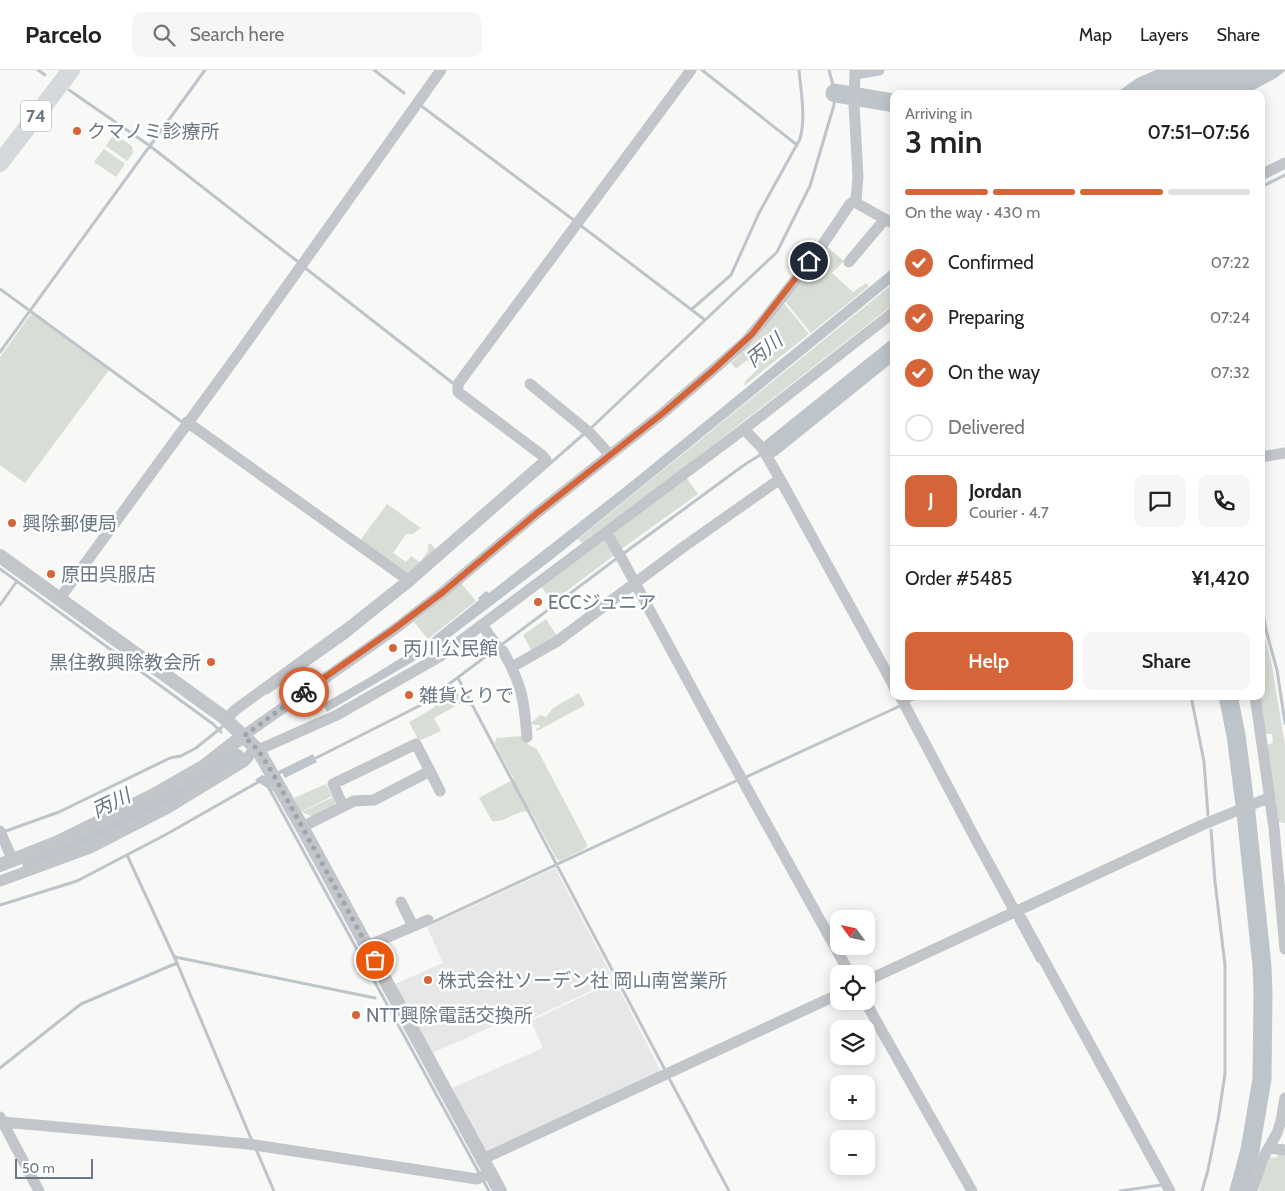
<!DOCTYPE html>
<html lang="en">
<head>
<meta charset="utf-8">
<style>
  :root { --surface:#fff; --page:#f6f6f6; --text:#222; --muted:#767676; --line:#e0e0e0; --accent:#d56439 }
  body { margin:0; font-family:Cabin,"Noto Sans JP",sans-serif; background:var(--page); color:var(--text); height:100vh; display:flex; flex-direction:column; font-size:19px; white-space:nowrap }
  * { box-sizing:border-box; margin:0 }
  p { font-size:16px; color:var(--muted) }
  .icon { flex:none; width:28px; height:28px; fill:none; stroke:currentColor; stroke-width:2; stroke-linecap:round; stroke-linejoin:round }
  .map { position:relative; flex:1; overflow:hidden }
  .side { position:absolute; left:890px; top:20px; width:375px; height:610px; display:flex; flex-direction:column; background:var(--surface); border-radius:10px; box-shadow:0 2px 12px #0003 }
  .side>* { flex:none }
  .needle { width:32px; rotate:303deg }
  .buttons { position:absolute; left:830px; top:840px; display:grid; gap:10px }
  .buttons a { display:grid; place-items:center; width:45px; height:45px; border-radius:10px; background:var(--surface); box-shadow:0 2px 12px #0003; font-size:25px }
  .scale { position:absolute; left:15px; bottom:12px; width:78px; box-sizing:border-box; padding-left:5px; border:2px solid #6a7784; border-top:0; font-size:14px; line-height:18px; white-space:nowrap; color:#6a7784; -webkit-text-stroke:4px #fff; paint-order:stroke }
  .pin { position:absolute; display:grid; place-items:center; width:42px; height:42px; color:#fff; margin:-21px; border:2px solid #fff; border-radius:50%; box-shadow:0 1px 5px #0007 }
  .courier { position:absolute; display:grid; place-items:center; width:50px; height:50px; margin:-25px; border:4px solid #d56439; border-radius:50%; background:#fff; color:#222; box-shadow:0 1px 6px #0007 }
  .overview em { font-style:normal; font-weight:600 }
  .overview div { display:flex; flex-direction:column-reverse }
  .overview { display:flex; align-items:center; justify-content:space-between; height:85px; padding:0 15px }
  h1 { font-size:32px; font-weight:600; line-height:38px }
  .bar { display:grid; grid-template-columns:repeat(4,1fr); gap:8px 5px; align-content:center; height:60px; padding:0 15px }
  .bar i { height:6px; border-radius:4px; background:var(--line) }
  .bar .on { background:var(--accent) }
  .bar p { grid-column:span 4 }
  .line { display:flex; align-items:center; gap:12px; padding:0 15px; border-top:1px solid var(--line) }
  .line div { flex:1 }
  .round { display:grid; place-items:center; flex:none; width:52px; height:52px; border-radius:10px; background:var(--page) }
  ol { padding:0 15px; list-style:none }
  li { display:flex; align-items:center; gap:15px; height:55px }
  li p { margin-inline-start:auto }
  li .icon { padding:5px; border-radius:50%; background:var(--accent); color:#fff; stroke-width:4 }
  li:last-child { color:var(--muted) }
  li i { width:28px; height:28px; border:2px solid var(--line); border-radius:50% }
  .button { display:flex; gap:10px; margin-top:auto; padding:10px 15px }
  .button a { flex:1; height:58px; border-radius:10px; background:var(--accent); color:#fff; font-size:20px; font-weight:600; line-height:58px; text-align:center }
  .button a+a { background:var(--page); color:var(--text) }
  header { display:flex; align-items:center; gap:30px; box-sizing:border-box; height:70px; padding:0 25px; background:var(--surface); border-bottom:1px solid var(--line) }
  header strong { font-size:24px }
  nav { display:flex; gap:28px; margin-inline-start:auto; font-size:18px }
  .search { width:350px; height:45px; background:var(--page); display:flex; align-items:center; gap:12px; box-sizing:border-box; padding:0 18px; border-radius:10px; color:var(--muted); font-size:19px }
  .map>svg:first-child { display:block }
  .built { fill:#e6e7e6 }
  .green { fill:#d8ddd5 }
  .water { fill:#bdc5cb }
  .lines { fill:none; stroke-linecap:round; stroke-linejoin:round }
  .stream { stroke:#bdc5cb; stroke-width:3 }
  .river { stroke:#bdc5cb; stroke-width:19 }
  .minor { stroke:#c2c5c9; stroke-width:11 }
  .tertiary { stroke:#c2c5c9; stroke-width:14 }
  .primary { stroke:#d5d9dc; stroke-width:18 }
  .done { stroke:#9ca4ac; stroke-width:5; stroke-dasharray:0 9 }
  .route { stroke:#d56439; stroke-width:6 }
  .poi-dot { fill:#d56439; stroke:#fff; stroke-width:2 }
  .labels { text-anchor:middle; stroke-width:5; stroke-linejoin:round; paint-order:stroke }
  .shield { fill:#fff; stroke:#97a0a9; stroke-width:1 }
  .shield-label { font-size:18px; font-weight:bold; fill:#6a7784 }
  .poi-label { font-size:19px; fill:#6a7784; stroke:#fff; text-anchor:start }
  .water-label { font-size:20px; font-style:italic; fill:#66777f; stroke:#fff }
</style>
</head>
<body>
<header>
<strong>Parcelo</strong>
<div class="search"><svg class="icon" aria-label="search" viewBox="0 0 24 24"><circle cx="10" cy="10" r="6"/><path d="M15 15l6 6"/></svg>Search here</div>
<nav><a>Map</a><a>Layers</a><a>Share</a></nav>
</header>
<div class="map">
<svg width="1285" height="1121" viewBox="0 0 1285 1121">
  <rect width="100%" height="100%" fill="#f8f8f6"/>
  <path class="built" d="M555,798L614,910L522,953L516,946L432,983L395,914L443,893L427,857Z
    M615,911L661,1002L486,1083L452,1018L543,978L531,951Z"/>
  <path class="green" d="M114,64L132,76L133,83L127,91L106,76Z
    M104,79L125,94L116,107L94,92Z
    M826,176L844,191L832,203L853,222L866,213L869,216L811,263L784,230Z
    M894,213V234L686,396L582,473L578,469Z
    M783,232L809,264L744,316L745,311L756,301L747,290L736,299L731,293L753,272Z
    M32,243L109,300L25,413L0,395V287Z
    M686,407L698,424L620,480L613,463Z
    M387,434L421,458L413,464H406L393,483L406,492L411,486L420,492L428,481V475L430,473L437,481L408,507L359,472Z
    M604,470L616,484L552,532L541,516Z
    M460,512L476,531L428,569L414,552L440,531L443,526Z
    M546,549L558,568L533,583L523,565Z
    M1261,551L1272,596L1285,675V753L1278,752L1267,675L1273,673L1272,664H1265L1258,626H1261Z
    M457,621L463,632L434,648L441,661L419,671L409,652L430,640Z
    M579,623L585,635L537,661L536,659L540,657L539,655H534L531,653L540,645L546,647L553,638Z
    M523,666L529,675L537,679L587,774L586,778L560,791L557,789L554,784L531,742C518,738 506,753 492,751L479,728L514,709L495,674L496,668Z
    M326,714L332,726L301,742L294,728Z
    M333,727L335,733L334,737L313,747L302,742Z
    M1280,1082H1285V1121H1259L1263,1101L1269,1087L1276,1088Z"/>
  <path class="water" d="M1156,0H1285V1L1276,8L1246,24H1115L1137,8Z
    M873,23L894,27V39L869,35L861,31L863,24Z
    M894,197V211L554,488L433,580L327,642L323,634L370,607L428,571L479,530L478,528L486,521L489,523L632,411Z
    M313,684L317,692L285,708L282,703L268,711L273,721L270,723L267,718L255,710L262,705L266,707Z"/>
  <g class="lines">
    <path class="stream" d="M38,0L45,5
      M374,0L404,23
      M702,0L797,75
      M69,20L150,76L297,191
      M420,35L575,151
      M1261,117L1285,105
      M580,155L705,250
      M304,197L454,314
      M0,219L182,352
      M692,239L731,205L759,143L800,69C806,47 801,22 799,0
      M0,282L205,0
      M590,359L777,182L810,116L834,35L835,23L829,0
      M0,499L213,654L221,662
      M1261,529L1266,560L1277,600L1285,653
      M0,535L17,511
      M458,608L664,998
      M890,618L894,626
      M267,623L344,569L410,516L585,363
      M1191,626L1204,692L1208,745
      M907,632L920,626
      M312,690L421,635L616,489L744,395L771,378
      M744,708L902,635
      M270,720L489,1121
      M3,762L59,742L170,688L181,686L196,678L222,657
      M127,785L177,893L252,1071
      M0,835L77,811L165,765L260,711
      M1016,850L1038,891
      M431,853L738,710
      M175,887L375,928
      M0,998L81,934L177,893
      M670,1010L729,1121
      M256,1079L274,1121
      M1120,1121L1161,1115
      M1202,1121L1208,1100L1218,1050L1225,1004V895L1215,812L1211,760"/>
    <path class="river" d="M835,23L894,33
      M771,378L894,279
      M1228,626L1236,665L1246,743L1262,896L1263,922L1262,1009L1250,1080L1239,1121
      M32,795C102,764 171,730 236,688"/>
    <path class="minor" d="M855,0L854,34L858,107L856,130L858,134L894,154
      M855,4L879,0
      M1261,105L1285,93
      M849,192L885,149
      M530,314L590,363L609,384
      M187,352L408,510
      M744,359L762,378L780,409L894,616
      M1261,387L1285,383
      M606,462L622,489L714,659L850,904
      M60,528L239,283L441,0
      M482,555L500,580L503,581C522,615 524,629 527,667
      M512,597L556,572L682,478L780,409
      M900,626L975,768L1012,836L1021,848L1170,1121
      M1255,626L1274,758L1285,879
      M226,649L235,640L349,557L407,511L546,390L543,386L458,322V314L691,0
      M243,666L395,559L443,522L537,443L663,343L712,301L745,272L767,246L821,177L850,134L856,130
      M258,680L337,645L439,587L744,359L894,242
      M430,701L440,721
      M302,757L354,731L374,730L430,701L416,674L333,714L343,736
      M0,761L13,791
      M0,811L90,778L168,738L245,691L255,678
      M401,832L413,856
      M367,876L428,850
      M866,911L1202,755L1268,728
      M865,931L972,1121
      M0,1047L39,1121
      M3,1052L248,1074L477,1109L490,1103
      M1269,1078L1285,1080
      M483,1089L839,924
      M1252,1121L1263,1088L1277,1063L1281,1051L1285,1028"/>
    <path class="tertiary" d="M0,486L222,646L258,680L302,757L500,1121
      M0,795L56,773L152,726L203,697L243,666"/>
    <path class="primary" d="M0,93L71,0"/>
  </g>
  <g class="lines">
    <path class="done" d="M304,622L244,666L258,680L272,702L375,890"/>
    <path class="route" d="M304,622L394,559L443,522L537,443L663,343L712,301L752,264L809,191"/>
  </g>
  <g class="poi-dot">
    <circle cx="77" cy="61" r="5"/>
    <circle cx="12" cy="453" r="5"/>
    <circle cx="51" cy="504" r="5"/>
    <circle cx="538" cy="532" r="5"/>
    <circle cx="393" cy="578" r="5"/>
    <circle cx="211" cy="592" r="5"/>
    <circle cx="409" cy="625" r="5"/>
    <circle cx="428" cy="910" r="5"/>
    <circle cx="356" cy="945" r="5"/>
  </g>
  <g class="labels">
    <rect class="shield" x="21" y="30.5" width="30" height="31" rx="4"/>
    <g class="shield-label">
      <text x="36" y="52">74</text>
    </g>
    <g class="poi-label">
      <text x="87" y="68">クマノミ診療所</text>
      <text x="22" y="460">興除郵便局</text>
      <text x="61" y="511">原田呉服店</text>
      <text x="548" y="539">ECCジュニア</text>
      <text x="403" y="585">丙川公民館</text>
      <text x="201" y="599" text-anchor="end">黒住教興除教会所</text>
      <text x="419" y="632">雑貨とりで</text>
      <text x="438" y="917">株式会社ソーデン社 岡山南営業所</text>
      <text x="366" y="952">NTT興除電話交換所</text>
    </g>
    <g class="water-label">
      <text transform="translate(764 280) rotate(-39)" y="7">丙川</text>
      <text transform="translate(111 733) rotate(-26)" y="7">丙川</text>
    </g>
  </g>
</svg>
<div class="buttons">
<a><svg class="needle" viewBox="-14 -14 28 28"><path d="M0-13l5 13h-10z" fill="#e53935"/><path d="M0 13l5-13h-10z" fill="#767676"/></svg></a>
<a><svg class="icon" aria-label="locate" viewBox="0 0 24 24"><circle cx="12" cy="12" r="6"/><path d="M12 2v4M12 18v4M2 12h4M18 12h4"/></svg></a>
<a><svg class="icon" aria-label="layers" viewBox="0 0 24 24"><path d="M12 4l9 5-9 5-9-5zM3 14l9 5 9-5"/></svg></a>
<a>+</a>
<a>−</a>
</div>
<div class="scale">50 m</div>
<div class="pin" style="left:375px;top:890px;background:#ea580c"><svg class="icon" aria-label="bag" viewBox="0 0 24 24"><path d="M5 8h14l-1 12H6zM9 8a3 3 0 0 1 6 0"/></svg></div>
<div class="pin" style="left:809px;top:191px;background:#1f2937"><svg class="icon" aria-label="home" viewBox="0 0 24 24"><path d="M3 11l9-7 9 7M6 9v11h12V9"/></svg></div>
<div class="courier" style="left:304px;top:622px"><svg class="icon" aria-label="bike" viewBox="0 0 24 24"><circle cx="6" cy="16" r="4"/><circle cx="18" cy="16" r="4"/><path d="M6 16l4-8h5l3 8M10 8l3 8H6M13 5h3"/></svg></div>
<section class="side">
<div class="overview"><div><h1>3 min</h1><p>Arriving in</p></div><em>07:51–07:56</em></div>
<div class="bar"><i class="on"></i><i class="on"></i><i class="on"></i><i></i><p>On the way · 430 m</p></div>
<ol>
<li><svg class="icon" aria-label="check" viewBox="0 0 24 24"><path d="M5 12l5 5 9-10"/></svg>Confirmed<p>07:22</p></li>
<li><svg class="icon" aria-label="check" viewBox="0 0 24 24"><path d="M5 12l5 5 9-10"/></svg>Preparing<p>07:24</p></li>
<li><svg class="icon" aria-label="check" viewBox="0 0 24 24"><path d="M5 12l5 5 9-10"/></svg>On the way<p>07:32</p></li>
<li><i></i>Delivered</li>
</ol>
<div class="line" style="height:90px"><b class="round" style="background:var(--accent);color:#fff">J</b><div><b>Jordan</b><p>Courier · 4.7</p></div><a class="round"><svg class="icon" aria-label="chat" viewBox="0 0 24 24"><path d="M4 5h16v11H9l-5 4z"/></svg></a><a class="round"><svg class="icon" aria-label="phone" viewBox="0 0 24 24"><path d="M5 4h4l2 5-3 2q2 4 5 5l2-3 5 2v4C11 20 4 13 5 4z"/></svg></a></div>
<div class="line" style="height:65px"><div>Order #5485</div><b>¥1,420</b></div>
<div class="button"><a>Help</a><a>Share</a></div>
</section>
</div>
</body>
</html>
